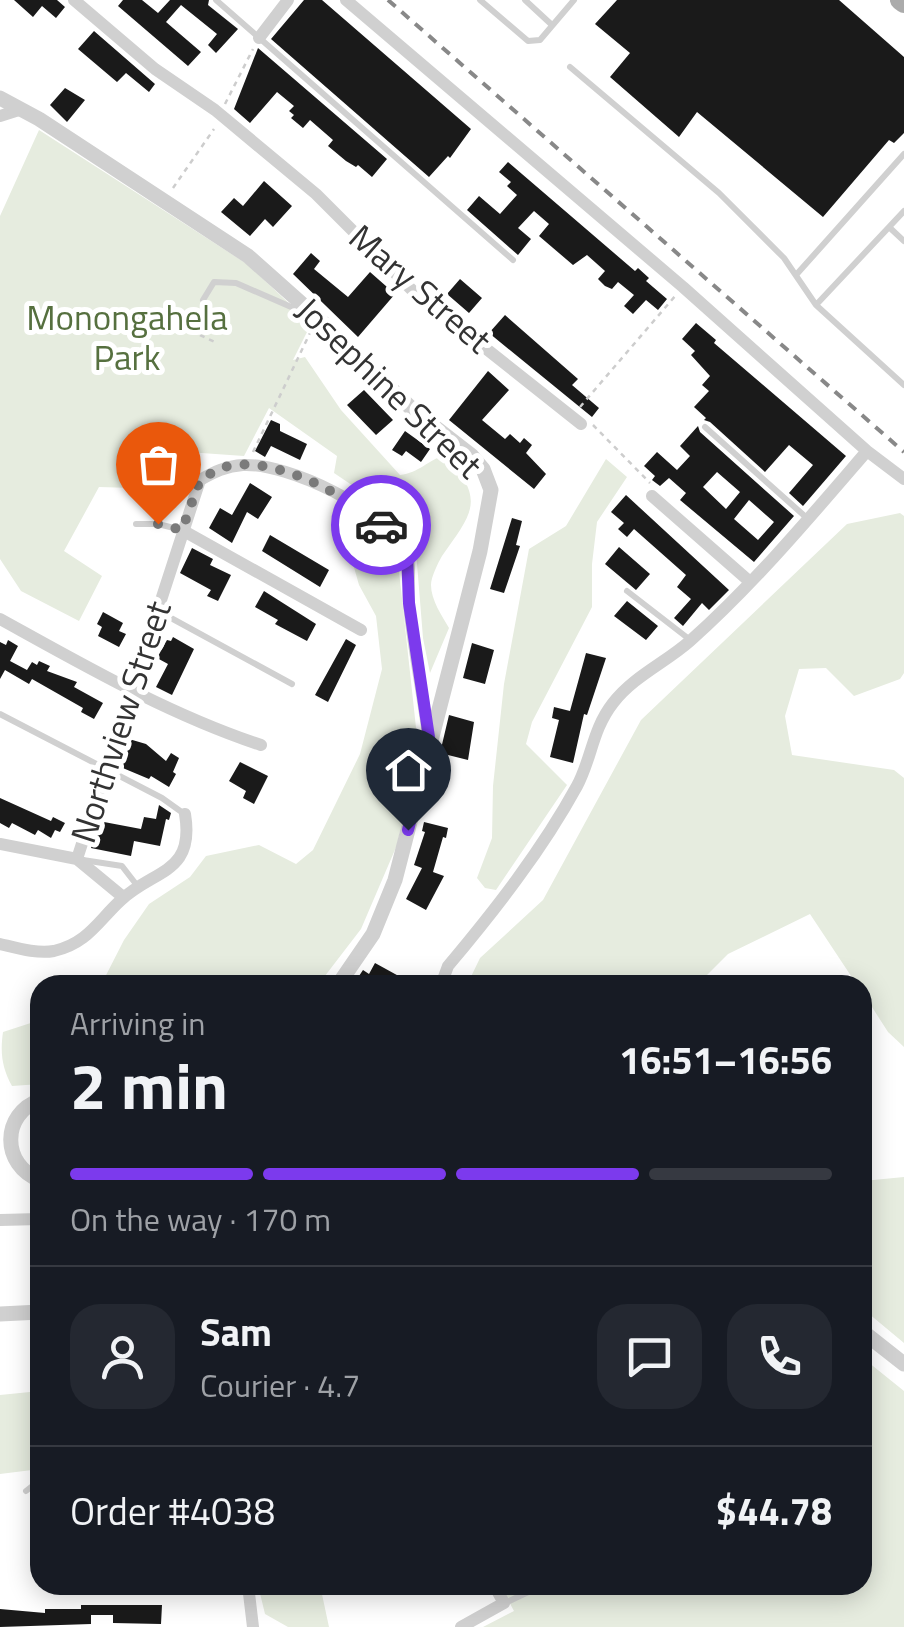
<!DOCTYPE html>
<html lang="en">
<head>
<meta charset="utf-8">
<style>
  :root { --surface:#171b24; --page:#242831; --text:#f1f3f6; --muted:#9ea1a6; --line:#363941; --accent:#7c3aed }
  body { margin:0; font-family:"Titillium Web",sans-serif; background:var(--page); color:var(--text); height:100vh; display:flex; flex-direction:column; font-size:38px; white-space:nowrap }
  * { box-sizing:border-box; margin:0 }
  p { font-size:32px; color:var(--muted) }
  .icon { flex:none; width:55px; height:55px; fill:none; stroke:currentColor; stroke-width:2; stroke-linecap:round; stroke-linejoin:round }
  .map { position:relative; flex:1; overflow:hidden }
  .drawer { position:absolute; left:30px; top:975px; width:842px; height:620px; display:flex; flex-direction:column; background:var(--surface); border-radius:30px; box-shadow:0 5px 25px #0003 }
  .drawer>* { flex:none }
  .pin { position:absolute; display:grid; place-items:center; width:85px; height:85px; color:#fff; margin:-102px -42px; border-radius:50% 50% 50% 0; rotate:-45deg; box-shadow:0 0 10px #0007 }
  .pin .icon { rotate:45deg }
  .courier { position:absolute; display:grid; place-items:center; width:100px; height:100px; margin:-50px; border:8px solid #7c3aed; border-radius:50%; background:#fff; color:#222; box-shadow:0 2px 12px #0007 }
  .overview em { font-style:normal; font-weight:700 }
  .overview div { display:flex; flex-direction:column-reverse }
  .overview { display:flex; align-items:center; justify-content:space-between; height:170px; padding:0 40px }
  h1 { font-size:65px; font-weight:700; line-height:75px }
  .bar { display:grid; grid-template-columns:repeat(4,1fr); gap:15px 10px; align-content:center; height:120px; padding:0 40px }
  .bar i { height:12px; border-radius:8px; background:var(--line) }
  .bar .active { background:var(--accent) }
  .bar p { grid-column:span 4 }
  .line { display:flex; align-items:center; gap:25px; padding:0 40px; border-top:2px solid var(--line) }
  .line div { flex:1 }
  .round { display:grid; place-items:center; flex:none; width:105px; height:105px; border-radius:30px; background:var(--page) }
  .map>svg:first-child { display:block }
  .green { fill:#e6ecdf }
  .building { fill:#1a1a1a; fill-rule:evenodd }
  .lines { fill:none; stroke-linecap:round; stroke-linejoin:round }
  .path { stroke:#cdcdcd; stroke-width:2.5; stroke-dasharray:5 5; stroke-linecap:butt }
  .service { stroke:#d0d0d0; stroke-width:6 }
  .minor { stroke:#d0d0d0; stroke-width:12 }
  .tertiary { stroke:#d0d0d0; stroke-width:15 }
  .primary { stroke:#ababab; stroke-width:20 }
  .rail { stroke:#888; stroke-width:4; stroke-dasharray:10 8; stroke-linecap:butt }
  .done { stroke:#7a7a7a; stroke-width:10; stroke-dasharray:0 18 }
  .route { stroke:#7c3aed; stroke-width:12 }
  .labels { text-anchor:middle; stroke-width:10; stroke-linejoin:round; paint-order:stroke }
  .street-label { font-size:35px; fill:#333; stroke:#fff }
  .park-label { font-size:35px; fill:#56703f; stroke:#fff }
</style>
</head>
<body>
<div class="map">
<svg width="904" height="1627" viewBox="0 0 904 1627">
  <rect width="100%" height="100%" fill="#fff"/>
  <path class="green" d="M39,130L247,264L311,324L293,360L305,357L341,410L400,475C419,473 428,460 445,455C486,500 473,512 442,556C438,563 431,577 431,585C431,600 442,616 449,628L430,673L423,638L416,551L402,527L374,500L334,473L337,456L269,408L244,456L187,452L176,508L133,488L99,487L64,551L102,576L79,621L21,591L0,559V216Z
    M606,459L627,477L597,522L592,564V607L532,722L526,744L567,785L496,890L485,888L477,878L492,838L493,786L504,684L529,549L566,526Z
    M900,513L904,516V673L900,679L854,696L826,668L799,669L785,716L792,755L894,770L904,778V1047L888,1032L863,993L862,985H857L810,914L728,954L697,985H467L480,958L543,900L641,720L847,524Z
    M365,524L398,562L418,746L397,845L361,929L318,985H101L124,940L149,904L190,877L206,856L259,845L296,864L313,850L360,754L382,669L376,616L359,585L348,546Z
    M40,1020V1084L12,1086C2,1068 0,1053 3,1032Z
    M904,1177V1343L862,1308L863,1181Z
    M863,1358L904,1391V1627H483L514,1611L500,1585H862Z
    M40,1391V1469L0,1474V1395Z
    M258,1585H320L329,1627H288L265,1614Z"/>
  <path class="building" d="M14,0H57L65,7L56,18L42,6L33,17Z
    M123,0H142L158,13L170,0H209L208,5L238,29L216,53L208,45L217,34L181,5L166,22L201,52L188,66L118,6Z
    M304,0H322L471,129L450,158L448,156L429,177L271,39Z
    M617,0H839L904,57V133L894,143L889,140L823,217L697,112L679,137L610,77L630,53L595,24Z
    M94,31L155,84L149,92L126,73L117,82L78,49Z
    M258,48L387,159L372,177L358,165L356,167L346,161L328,146L333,140L310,120L303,128L291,118L294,115L289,111L294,106L277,92L250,123L234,109Z
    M65,88L85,100L67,122L50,105Z
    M508,162L635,271L638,268L649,278L646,281L667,299L658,310L646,300L633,314L624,306L634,295L618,282L612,289L605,286L598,279L605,271L587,255L573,265L539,236L549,224L534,211L518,228L531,239L518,255L467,210L479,196L500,214L517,195L507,186L511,182L499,172Z
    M264,181L292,206L273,227L265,219L250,236L221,212L234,198L243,206Z
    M311,253L320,261L314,269L348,297L370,272L395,294L358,337L293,274Z
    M460,279L482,298L469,313L447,294Z
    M505,315L578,379L572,385L599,408L592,417L489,333Z
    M696,323L716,340L714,343L846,456L803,506L789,493L813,465L789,445L765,472L710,422L704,420L706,418L694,407L709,391L702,385L710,376L691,355L695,351L682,339Z
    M488,371L509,390L482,420L505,439L510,434L520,443L524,438L532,445L526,453L546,474L534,489L449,420Z
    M364,390L393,420L376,435L347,405Z
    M271,420L280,424V431L307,444L300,460L271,446L265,457L255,451Z
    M698,426L700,432L794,516L754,562L680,500L686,493L669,478L660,486L652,480L655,476L644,466L657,452L677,470L690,456L680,446ZM717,472L740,492L726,509L703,487ZM749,500L774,522L758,540L734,519Z
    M405,431L430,449L421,462L406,451L402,456L392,450Z
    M250,483L272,497L258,519L247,512L232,543L209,528L220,508L232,515Z
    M626,495L729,590L709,610L702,603L683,626L674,618L691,599L677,587L686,575L634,529L627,537L618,529L624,523L611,512Z
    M512,518L522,521L516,545L520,546L504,593L490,589Z
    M270,535L329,570L320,587L262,551Z
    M619,547L650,574L636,590L605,564Z
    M192,548L213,559L210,565L231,575L218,601L207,596L211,590L180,573Z
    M264,591L316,624L307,641L275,624L278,620L255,607Z
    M627,601L658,626L646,640L614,616Z
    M103,612L123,623L119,631L126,634L119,647L98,636L102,627L97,624Z
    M173,637L194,649L172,695L156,687L168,664L157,658L167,640L171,641Z
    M346,639L356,645L328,702L315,695Z
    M8,640L18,646L10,661L27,670L32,662L37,665L39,661L50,666L47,671L77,682L74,687L103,703L94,719L81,712L83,708L32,679L29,684L5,670L0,679V642L6,645Z
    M472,643L494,650L485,684L463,678Z
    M586,653L606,658L587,715L584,714L573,763L550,757L559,720L552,718L554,707L570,711Z
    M449,715L474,722L468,760L440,753Z
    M129,739L146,744L166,761L171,753L179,758L173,772L176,774L169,787L151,776L149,779L118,766Z
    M240,762L268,776L254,804L243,798L246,791L229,781Z
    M0,798L51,821L53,817L65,823L60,832L55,830L51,838L38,830L35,835L12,823L9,828L0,823Z
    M159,805L171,813L169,820L166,819L160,846L134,841L131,856L91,848L98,826L103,827L104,822L141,829L144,817L156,819Z
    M424,822L448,828L446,838L443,837L433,872L444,876L426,910L406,899L422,868L414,865L425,832L422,831Z
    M375,963L415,985H363L364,983L357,979L363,970L369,974Z
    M81,1605H162L161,1624L113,1623V1615H91V1624L0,1627V1609L45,1613V1609H81Z"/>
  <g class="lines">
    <path class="path" d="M225,104L253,49
      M173,188L214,129
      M200,335L217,343
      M580,407L676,295
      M593,425L650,483
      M253,452L310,333"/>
    <path class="service" d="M216,0L513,260
      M480,0L528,41L540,40L574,0
      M525,0L552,25
      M570,67L719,193L784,258L816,305L904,385
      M889,227L904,241
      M796,275L904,154
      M203,300L214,282L236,283L298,310
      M816,305L904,211
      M705,427L808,519
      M136,524H158L182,530
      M627,591L689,639
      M160,612L292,684
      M0,714L162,798L183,813
      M83,860L122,866L139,888
      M26,1491L40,1480
      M505,1603L543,1585"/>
    <path class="minor" d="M74,0L155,69L215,110L316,194L412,290L581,424
      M346,0L683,287L867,451L904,479
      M259,38L288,0
      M0,116L22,109
      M652,496L749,581
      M182,530L361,630
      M0,619C85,666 168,714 261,745
      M0,844L77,859
      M123,897L77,859L200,480C214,472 226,466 243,465C289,463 385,509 406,553C412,566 407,590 409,606C414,651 423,696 429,742
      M0,944C17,948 37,954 54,951C88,943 98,921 121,900C154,869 195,874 185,814
      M441,985L448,966C495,910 542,850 577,786C592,758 592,730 613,703C634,676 665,663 690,641C754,584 811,516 867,451
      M0,1220L40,1219
      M248,1585L253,1627
      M461,1627L504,1603L494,1585"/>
    <path class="tertiary" d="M0,98L39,119L248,256L319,319L414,411L472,456L483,469L491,490L480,551L395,880L373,934L338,985
      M40,1100C1,1114 1,1165 40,1180
      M0,1314L40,1312
      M862,1331L904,1364"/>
    <path class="primary" d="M900,0L904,3"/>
    <path class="rail" d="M388,0L904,452"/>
  </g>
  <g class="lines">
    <path class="done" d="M158,524L182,530L200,480C207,476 214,471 221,468C270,452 346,495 381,525"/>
    <path class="route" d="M381,525L407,554L409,603L430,744L408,830"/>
  </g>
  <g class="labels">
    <g class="street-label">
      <text transform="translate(420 289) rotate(41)" y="12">Mary Street</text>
      <text transform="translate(389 388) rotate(44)" y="12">Josephine Street</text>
      <text transform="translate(121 722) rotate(-72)" y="12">Northview Street</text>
    </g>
    <g class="park-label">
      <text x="127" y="330">Monongahela<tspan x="127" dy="40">Park</tspan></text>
    </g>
  </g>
</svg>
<div class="pin" style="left:158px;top:524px;background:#ea580c"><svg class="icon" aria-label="bag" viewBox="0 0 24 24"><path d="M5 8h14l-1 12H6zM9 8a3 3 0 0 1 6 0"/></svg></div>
<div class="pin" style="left:408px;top:830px;background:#1f2937"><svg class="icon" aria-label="home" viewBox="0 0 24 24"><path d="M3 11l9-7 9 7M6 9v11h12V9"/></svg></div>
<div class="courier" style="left:381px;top:525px"><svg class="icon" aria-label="car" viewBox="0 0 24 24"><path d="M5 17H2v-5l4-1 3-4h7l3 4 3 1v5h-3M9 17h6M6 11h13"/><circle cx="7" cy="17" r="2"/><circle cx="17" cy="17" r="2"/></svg></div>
<section class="drawer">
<div class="overview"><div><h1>2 min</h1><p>Arriving in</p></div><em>16:51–16:56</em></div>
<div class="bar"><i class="active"></i><i class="active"></i><i class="active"></i><i></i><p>On the way · 170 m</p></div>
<div class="line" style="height:180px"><a class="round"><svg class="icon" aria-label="person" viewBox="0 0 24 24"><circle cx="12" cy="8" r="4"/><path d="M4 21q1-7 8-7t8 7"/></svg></a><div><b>Sam</b><p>Courier · 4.7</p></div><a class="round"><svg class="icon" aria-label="chat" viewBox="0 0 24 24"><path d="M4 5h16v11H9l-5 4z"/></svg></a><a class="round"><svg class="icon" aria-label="phone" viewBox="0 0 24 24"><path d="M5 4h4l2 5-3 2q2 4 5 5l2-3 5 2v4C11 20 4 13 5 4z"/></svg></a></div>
<div class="line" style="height:130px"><div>Order #4038</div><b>$44.78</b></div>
</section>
</div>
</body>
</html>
